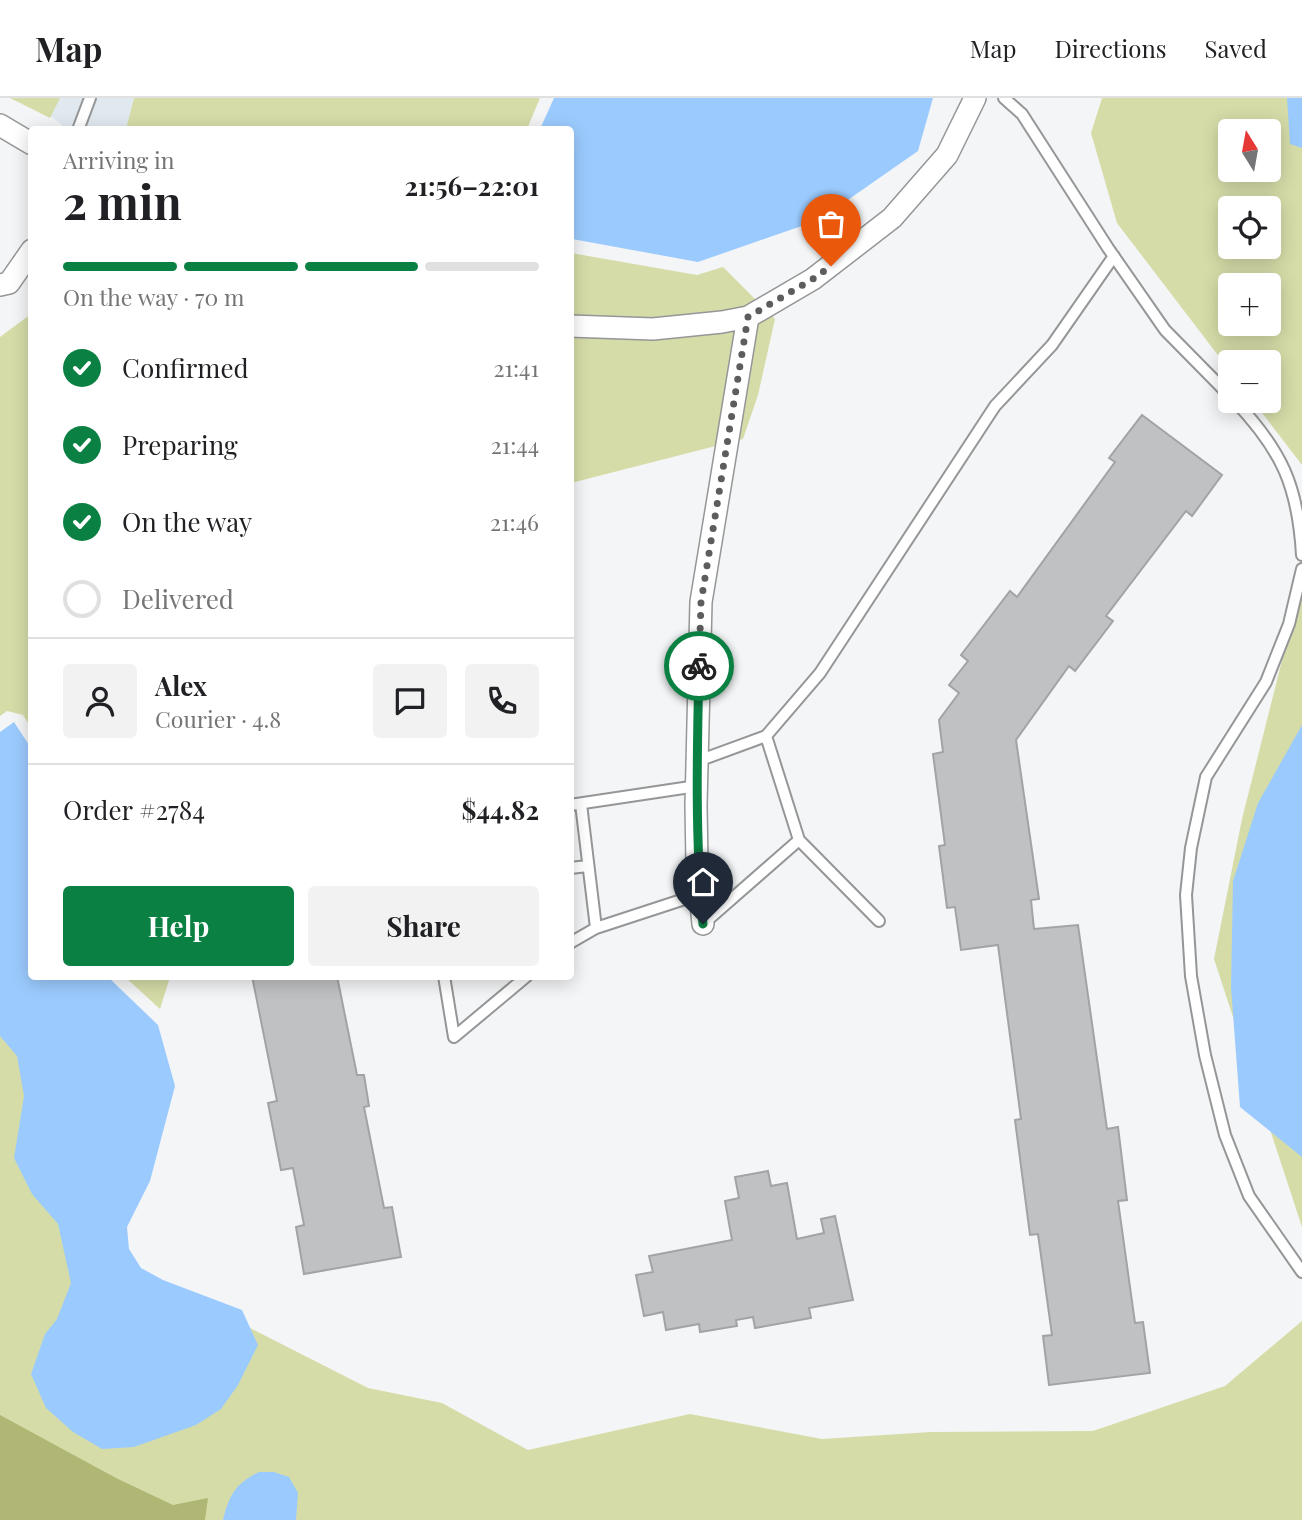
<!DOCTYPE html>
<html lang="en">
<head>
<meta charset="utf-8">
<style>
  :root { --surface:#fff; --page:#f2f2f2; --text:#202124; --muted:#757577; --line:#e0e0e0; --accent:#0b8043 }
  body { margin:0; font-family:"Playfair Display",serif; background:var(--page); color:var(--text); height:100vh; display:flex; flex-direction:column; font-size:26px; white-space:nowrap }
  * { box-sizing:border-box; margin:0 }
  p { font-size:23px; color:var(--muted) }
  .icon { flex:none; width:38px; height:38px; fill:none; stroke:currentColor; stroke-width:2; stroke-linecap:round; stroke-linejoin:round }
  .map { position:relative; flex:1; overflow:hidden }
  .sheet { position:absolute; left:28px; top:28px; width:546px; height:854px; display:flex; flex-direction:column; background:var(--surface); border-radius:7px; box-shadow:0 4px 18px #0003 }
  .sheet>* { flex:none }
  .needle { width:46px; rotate:349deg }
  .controls { position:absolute; left:1218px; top:21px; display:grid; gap:14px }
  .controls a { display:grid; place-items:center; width:63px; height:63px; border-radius:7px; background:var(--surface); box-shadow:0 4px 18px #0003; font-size:35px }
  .pin { position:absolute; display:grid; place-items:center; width:60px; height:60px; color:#fff; margin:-72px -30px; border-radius:50% 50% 50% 0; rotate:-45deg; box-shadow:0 0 7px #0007 }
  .pin .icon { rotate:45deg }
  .courier { position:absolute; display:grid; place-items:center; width:70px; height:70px; margin:-35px; border:5px solid #0b8043; border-radius:50%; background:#fff; color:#222; box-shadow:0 2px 9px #0007 }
  .headline em { font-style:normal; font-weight:700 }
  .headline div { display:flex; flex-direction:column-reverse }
  .headline { display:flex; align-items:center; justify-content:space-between; height:119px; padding:0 35px }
  h1 { font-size:46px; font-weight:700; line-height:52px }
  .bar { display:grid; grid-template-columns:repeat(4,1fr); gap:10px 7px; align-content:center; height:84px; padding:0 35px }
  .bar i { height:9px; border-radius:5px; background:var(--line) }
  .bar .selected { background:var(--accent) }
  .bar p { grid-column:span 4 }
  .line { display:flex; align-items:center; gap:18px; padding:0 35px; border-top:2px solid var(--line) }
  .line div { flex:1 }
  .round { display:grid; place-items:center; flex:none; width:74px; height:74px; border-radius:7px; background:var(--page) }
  ol { padding:0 35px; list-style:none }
  li { display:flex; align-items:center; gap:21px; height:77px }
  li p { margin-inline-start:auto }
  li .icon { padding:7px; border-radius:50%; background:var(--accent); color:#fff; stroke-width:4 }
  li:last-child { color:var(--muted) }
  li i { width:38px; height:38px; border:4px solid var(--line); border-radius:50% }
  .button { display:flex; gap:14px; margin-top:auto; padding:14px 35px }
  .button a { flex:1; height:80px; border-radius:7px; background:var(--accent); color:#fff; font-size:28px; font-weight:700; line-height:80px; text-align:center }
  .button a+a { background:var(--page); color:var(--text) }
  header { display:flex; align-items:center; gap:42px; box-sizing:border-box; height:98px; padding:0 35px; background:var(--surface); border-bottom:2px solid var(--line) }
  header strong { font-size:33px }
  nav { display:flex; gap:38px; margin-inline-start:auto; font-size:24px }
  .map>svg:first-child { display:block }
  .built { fill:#e1e9f0 }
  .green { fill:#d6dca8; fill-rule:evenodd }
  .forest { fill:#b0b674 }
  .water { fill:#9bcbfe }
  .building { fill:#c0c1c2; stroke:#a2a3a4; stroke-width:2 }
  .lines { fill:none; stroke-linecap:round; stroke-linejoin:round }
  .lane-casing { stroke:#959697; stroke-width:14 }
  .street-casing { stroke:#959697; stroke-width:24 }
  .lane { stroke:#fff; stroke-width:10 }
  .street { stroke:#fff; stroke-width:21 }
  .done { stroke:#5d5d5e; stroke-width:7; stroke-dasharray:0 12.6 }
  .route { stroke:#0b8043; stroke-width:9 }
</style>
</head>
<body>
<header>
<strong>Map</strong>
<nav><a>Map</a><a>Directions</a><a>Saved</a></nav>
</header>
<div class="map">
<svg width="1302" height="1422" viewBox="0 0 1302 1422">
  <rect width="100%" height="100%" fill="#f4f5f6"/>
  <path class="built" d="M28,0H134L126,32L67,31Z"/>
  <path class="green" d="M10,0H60L50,20Z
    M134,0H540L527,31H126Z
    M1102,0H1302V367L1253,303H1269V264H1230V273L1117,125L1091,35ZM1230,33H1269V72H1230ZM1230,110H1269V149H1230ZM1230,187H1269V226H1230Z
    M571,155L697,177L723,169L775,221L758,297L743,341L571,385Z
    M31,216V630L23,617L7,613L0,618V239Z
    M1302,483V1129L1214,861L1242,721Z
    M0,814L114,1161L368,1290L442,1305L528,1352L690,1316L822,1341L931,1334L1093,1333L1225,1288L1302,1223V1422H0Z
    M125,879H170L160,911Z"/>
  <path class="forest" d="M0,1317L116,1380L173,1407L208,1400L205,1422H0Z"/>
  <path class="water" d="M554,0H933L918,53L819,122L698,164L572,141L570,32L540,31Z
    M1287,0H1302V50L1290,46Z
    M14,624L31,650L32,878L108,879L158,927L175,988L150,1083L127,1129L129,1151L141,1170L163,1182L242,1212L258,1247L238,1287L221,1311L196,1327L134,1349L102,1351L73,1334L46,1310L31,1276L45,1236L57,1221L71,1185L58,1126L32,1096L14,1060L24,998L17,958L0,938V634Z
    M1302,627V1059L1240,1009L1231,889L1233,783L1258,705Z
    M259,1374H274L289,1379L298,1395L296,1422H223C229,1397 236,1385 259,1374Z"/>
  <path class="building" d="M1142,317L1222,377L1192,418L1186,413L1106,518L1113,523L1075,573L1069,568L1016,642L1039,801L1031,802L1034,831L1078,827L1107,1031L1118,1029L1127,1102L1118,1103L1135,1225L1143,1224L1150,1275L1049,1287L1043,1238L1052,1237L1038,1136L1030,1137L1015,1022L1021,1021L998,847L961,852L955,809L947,810L939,748L945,747L933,656L943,654L939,622L959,595L949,587L968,563L961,557L1010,493L1017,499L1115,364L1109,360Z
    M252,878H337L357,977H364L369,1008L364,1009L384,1110L392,1109L401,1159L304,1176L296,1129L304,1127L293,1070L281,1072L268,1005L277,1003Z
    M768,1073L771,1088L787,1085L797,1141L824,1135L821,1121L835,1118L853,1202L809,1210L811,1220L755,1230L753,1219L736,1222L737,1228L700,1234L699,1226L666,1232L663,1214L644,1218L636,1177L653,1174L649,1158L732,1142L725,1103L739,1100L735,1079Z"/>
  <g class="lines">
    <g class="lane-casing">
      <path id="lane" d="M1004,0L1022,16L1108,150L1165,232L1230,298
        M78,32L90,0
        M1235,303C1282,353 1298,388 1302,457
        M1302,471L1289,526L1266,584L1206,679L1191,750L1186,797L1191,878L1205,957L1225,1037L1249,1098L1302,1174
        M698,663L766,638L820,575L995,308L1052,247L1114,158
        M581,706L596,830
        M570,707L697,688
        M799,742L879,823
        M570,770L588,768
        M703,826L799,742L766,638
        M570,845L596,830L700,796
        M444,878L454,939L527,878"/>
    </g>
    <g class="street-casing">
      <path id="street" d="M0,27L32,46
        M0,187L9,185L32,152
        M570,228L653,231L722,224L748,219L813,181L892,120L947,57L975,0
        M703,826L697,765L696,707L701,504L748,219"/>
    </g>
    <use href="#lane" class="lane"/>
    <use href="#street" class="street"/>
  </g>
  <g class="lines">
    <path class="done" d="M699,568L701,504L748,219L813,181L831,168"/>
    <path class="route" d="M699,568C697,655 695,740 703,826"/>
  </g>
</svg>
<div class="controls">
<a><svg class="needle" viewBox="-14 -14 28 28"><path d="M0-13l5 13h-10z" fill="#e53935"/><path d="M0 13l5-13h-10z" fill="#757577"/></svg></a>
<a><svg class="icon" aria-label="locate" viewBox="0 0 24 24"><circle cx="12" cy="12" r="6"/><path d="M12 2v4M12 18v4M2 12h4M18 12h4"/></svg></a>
<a>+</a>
<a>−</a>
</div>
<div class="pin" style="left:831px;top:168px;background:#ea580c"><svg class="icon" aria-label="bag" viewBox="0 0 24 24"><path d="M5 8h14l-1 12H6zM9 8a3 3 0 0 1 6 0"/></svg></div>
<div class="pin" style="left:703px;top:826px;background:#1f2937"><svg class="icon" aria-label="home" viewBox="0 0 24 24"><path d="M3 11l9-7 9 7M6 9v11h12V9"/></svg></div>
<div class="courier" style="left:699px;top:568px"><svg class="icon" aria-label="bike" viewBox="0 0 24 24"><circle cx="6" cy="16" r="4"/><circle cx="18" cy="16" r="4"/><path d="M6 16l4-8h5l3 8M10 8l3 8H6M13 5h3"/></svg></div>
<section class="sheet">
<div class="headline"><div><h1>2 min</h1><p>Arriving in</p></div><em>21:56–22:01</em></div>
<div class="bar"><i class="selected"></i><i class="selected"></i><i class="selected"></i><i></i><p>On the way · 70 m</p></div>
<ol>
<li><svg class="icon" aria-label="check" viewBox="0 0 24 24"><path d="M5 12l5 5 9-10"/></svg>Confirmed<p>21:41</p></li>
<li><svg class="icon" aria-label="check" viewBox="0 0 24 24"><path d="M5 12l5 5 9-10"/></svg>Preparing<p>21:44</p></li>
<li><svg class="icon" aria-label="check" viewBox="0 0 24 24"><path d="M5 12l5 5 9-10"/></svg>On the way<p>21:46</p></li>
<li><i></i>Delivered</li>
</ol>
<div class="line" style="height:126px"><a class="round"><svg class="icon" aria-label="person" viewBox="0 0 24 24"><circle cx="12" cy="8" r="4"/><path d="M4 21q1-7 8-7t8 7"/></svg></a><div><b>Alex</b><p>Courier · 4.8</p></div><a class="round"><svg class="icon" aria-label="chat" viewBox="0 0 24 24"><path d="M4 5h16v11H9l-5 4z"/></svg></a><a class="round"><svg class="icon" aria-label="phone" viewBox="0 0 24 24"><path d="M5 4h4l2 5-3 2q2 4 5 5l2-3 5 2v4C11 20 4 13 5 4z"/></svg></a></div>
<div class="line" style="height:91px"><div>Order #2784</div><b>$44.82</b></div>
<div class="button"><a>Help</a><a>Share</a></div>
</section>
</div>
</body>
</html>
